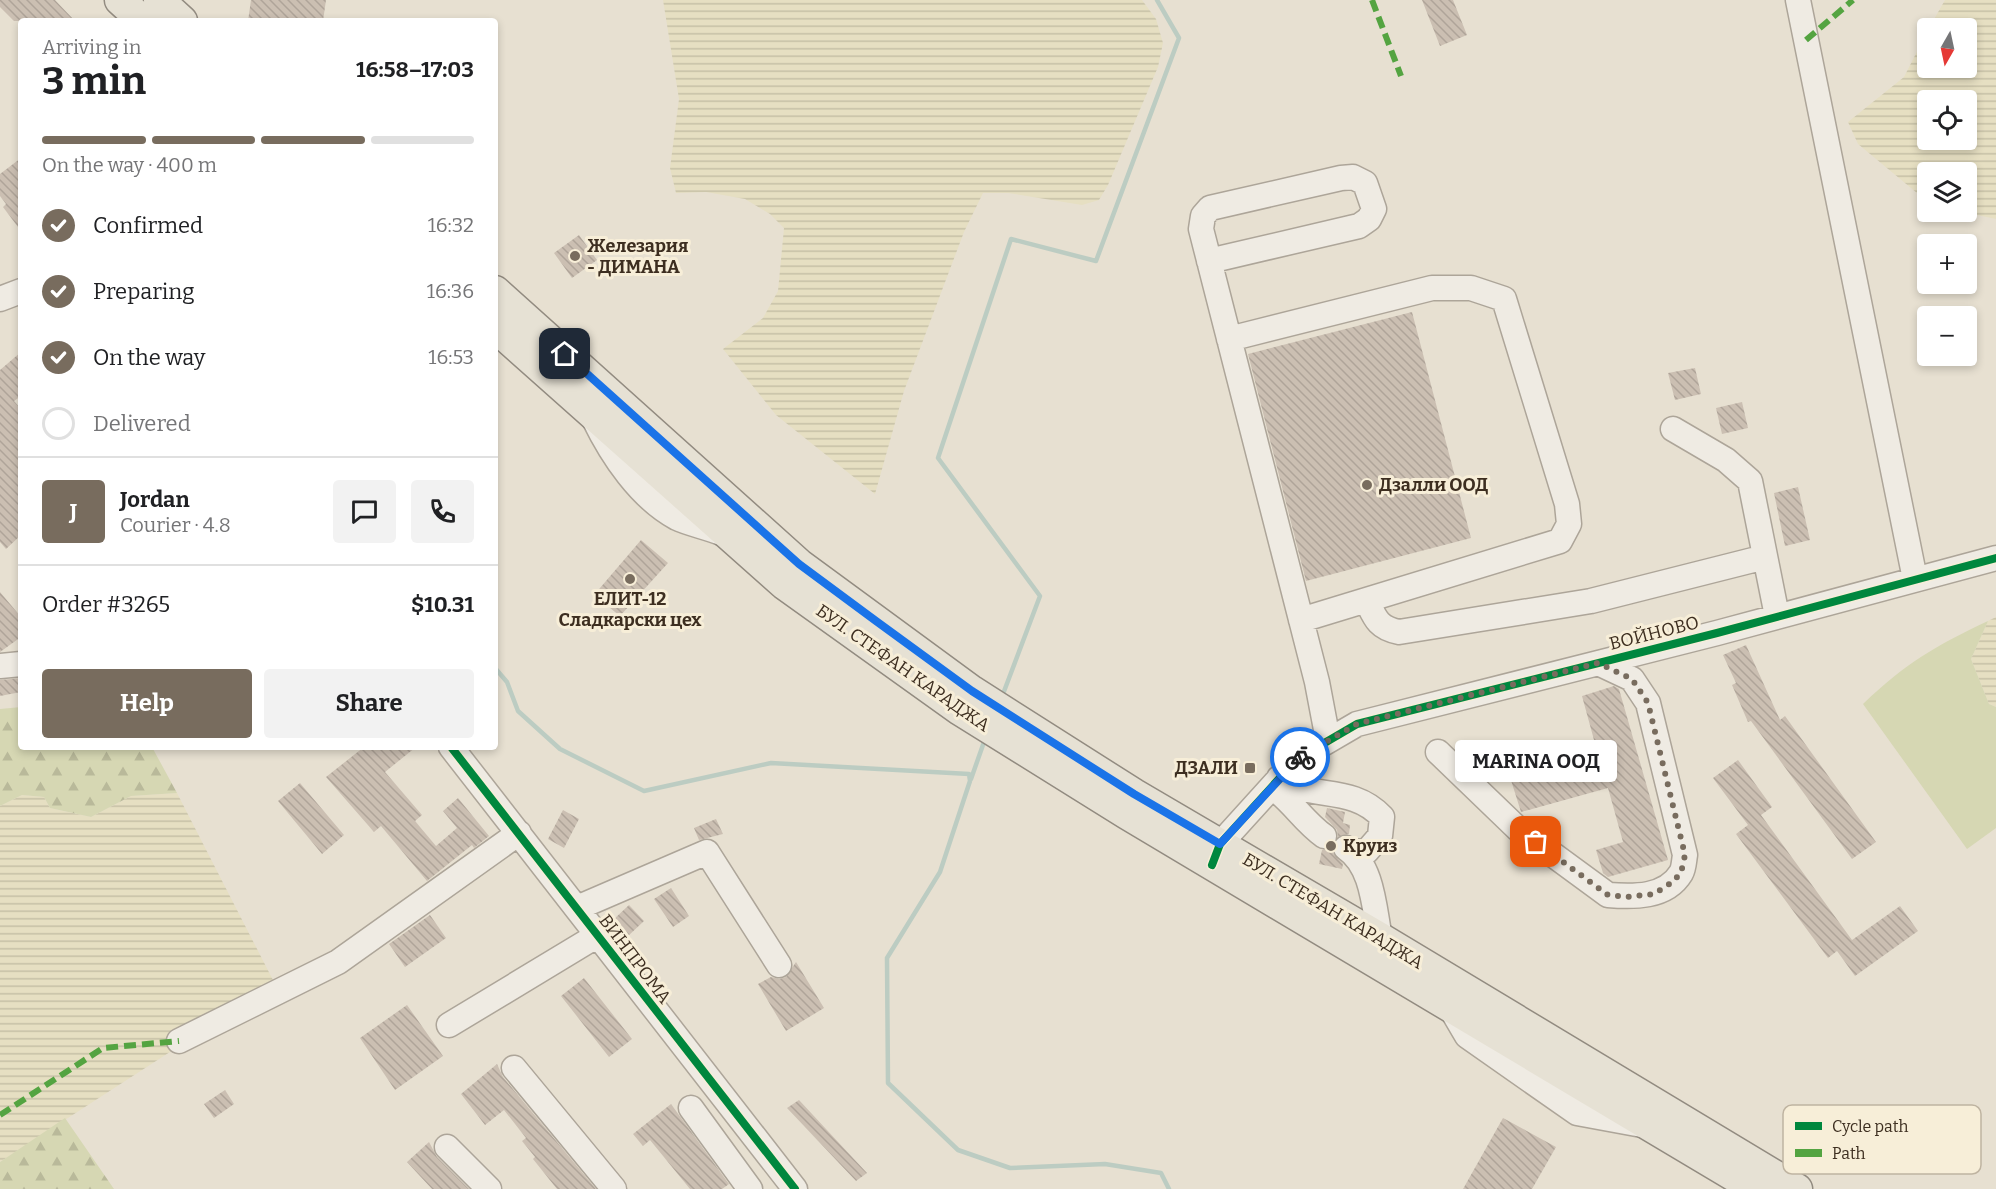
<!DOCTYPE html>
<html lang="en">
<head>
<meta charset="utf-8">
<style>
  :root { --surface:#fff; --page:#f2f2f2; --text:#202124; --muted:#757577; --line:#e0e0e0; --accent:#786c5e }
  body { margin:0; font-family:Bitter,serif; background:var(--page); color:var(--text); height:100vh; display:flex; flex-direction:column; font-size:22px; white-space:nowrap }
  * { box-sizing:border-box; margin:0 }
  p { font-size:20px; color:var(--muted) }
  .icon { flex:none; width:33px; height:33px; fill:none; stroke:currentColor; stroke-width:2; stroke-linecap:round; stroke-linejoin:round }
  .map { position:relative; flex:1; overflow:hidden }
  .panel { position:absolute; left:18px; top:18px; width:480px; height:732px; display:flex; flex-direction:column; background:var(--surface); border-radius:6px; box-shadow:0 3px 9px #0003 }
  .panel>* { flex:none }
  .needle { width:39px; rotate:189deg }
  .controls { position:absolute; left:1917px; top:18px; display:grid; gap:12px }
  .controls a { display:grid; place-items:center; width:60px; height:60px; border-radius:6px; background:var(--surface); box-shadow:0 3px 9px #0003; font-size:30px }
  .pin { position:absolute; display:grid; place-items:center; width:51px; height:51px; color:#fff; margin:-26px; border-radius:12px; box-shadow:0 3px 9px #0006 }
  .courier { position:absolute; display:grid; place-items:center; width:60px; height:60px; margin:-30px; border:4px solid #1a73e8; border-radius:50%; background:#fff; color:#222; box-shadow:0 2px 8px #0007 }
  .bubble { position:absolute; height:42px; border-radius:6px; background:var(--surface); box-shadow:0 3px 9px #0003; font-size:20px; font-weight:700; line-height:42px; text-align:center }
  .overview em { font-style:normal; font-weight:700 }
  .overview div { display:flex; flex-direction:column-reverse }
  .overview { display:flex; align-items:center; justify-content:space-between; height:102px; padding:0 24px }
  h1 { font-size:39px; font-weight:700; line-height:45px }
  .bar { display:grid; grid-template-columns:repeat(4,1fr); gap:9px 6px; align-content:center; height:72px; padding:0 24px }
  .bar i { height:8px; border-radius:4px; background:var(--line) }
  .bar .current { background:var(--accent) }
  .bar p { grid-column:span 4 }
  .line { display:flex; align-items:center; gap:15px; padding:0 24px; border-top:2px solid var(--line) }
  .line div { flex:1 }
  .round { display:grid; place-items:center; flex:none; width:63px; height:63px; border-radius:6px; background:var(--page) }
  ol { padding:0 24px; list-style:none }
  li { display:flex; align-items:center; gap:18px; height:66px }
  li p { margin-inline-start:auto }
  li .icon { padding:6px; border-radius:50%; background:var(--accent); color:#fff; stroke-width:4 }
  li:last-child { color:var(--muted) }
  li i { width:33px; height:33px; border:3px solid var(--line); border-radius:50% }
  .primary-button { display:flex; gap:12px; margin-top:auto; padding:12px 24px }
  .primary-button a { flex:1; height:69px; border-radius:6px; background:var(--accent); color:#fff; font-size:24px; font-weight:700; line-height:69px; text-align:center }
  .primary-button a+a { background:var(--page); color:var(--text) }
  .map>svg:first-child { display:block }
  .farmland { fill:url(#farmland-rules); fill-rule:evenodd }
  .green { fill:#d6d7b3 }
  .forest { fill:url(#forest-firs) }
  .lines { fill:none; stroke-linecap:round; stroke-linejoin:round }
  .stream { stroke:#bcccc2; stroke-width:4.5 }
  .building { fill:url(#building-back-hatch) }
  .minor-casing { stroke:#ada599; stroke-width:27 }
  .major-casing { stroke:#928b80; stroke-width:33 }
  .minor { stroke:#efebe3; stroke-width:24 }
  .major { stroke:#e6e1d4; stroke-width:30 }
  .quiet { stroke:#54a441; stroke-width:6; stroke-dasharray:12 6; stroke-linecap:butt }
  .cycleway-casing { stroke:#f7eed8; stroke-width:11 }
  .cycleway { stroke:#00873e; stroke-width:8 }
  .done { stroke:#786c5e; stroke-width:6; stroke-dasharray:0 10.8 }
  .route { stroke:#1a73e8; stroke-width:8 }
  .poi-dot { fill:#786c5e; stroke:#f7eed8; stroke-width:2 }
  .labels { text-anchor:middle; stroke-width:6; stroke-linejoin:round; paint-order:stroke }
  .poi-label { font-size:18px; font-weight:bold; fill:#3d2e20; stroke:#f7eed8; text-anchor:start }
  .street-label { font-size:18px; fill:#3d2e20; stroke:#f7eed8 }
  .key { fill:#f7eed8; stroke:#bfb4a1; stroke-width:1.5 }
  .key-label { font-size:16px; fill:#3d2e20 }
</style>
</head>
<body>
<div class="map">
<svg width="1996" height="1189" viewBox="0 0 1996 1189">
  <defs>
    <pattern id="farmland-rules" width="6" height="5" patternUnits="userSpaceOnUse" patternTransform="scale(1.5)"><rect width="6" height="5" fill="#e6dfc2"/><path d="M0 2.5h6" fill="none" stroke="#c6c0a6"/></pattern>
    <pattern id="forest-firs" width="22" height="20" patternUnits="userSpaceOnUse" patternTransform="scale(1.5)"><rect width="22" height="20" fill="#d6d7b3"/><path d="M5 1l3.5 6h-7zM16 11l3.5 6h-7z" fill="#b9b99a"/></pattern>
    <pattern id="building-back-hatch" width="6" height="6" patternUnits="userSpaceOnUse" patternTransform="scale(1.5)"><rect width="6" height="6" fill="#cbbfb2"/><path d="M-1 5l2 2M0 0l6 6M5-1l2 2" fill="none" stroke="#afa499"/></pattern>
  </defs>
  <rect width="100%" height="100%" fill="#e7e0d1"/>
  <path class="farmland" d="M663,0H1142L1156,19L1163,43L1158,67L1108,185L1099,200L1082,205L1008,193H983L964,232L904,391L875,494L776,415L723,349L763,318L778,291L784,228L770,214L745,199L706,192L676,193L670,168L679,99Z
    M1945,0H1996V219L1963,212H1966V172H1928L1927,198L1917,193L1858,144L1848,122L1904,77L1927,32L1928,68H1966V28H1929ZM1928,100H1966V140H1928Z
    M1996,617V707L1989,704L1971,659L1988,621Z
    M177,793L275,984L0,1162V806L22,795L44,797L50,808L91,817L131,796Z"/>
  <path class="green" d="M1988,621L1971,659L1989,704L1996,707V828L1967,849L1863,704C1906,663 1935,646 1988,621Z"/>
  <path class="forest" d="M21,707V747H152L177,793L131,796L91,817L50,808L44,797L22,795L0,806V709Z
    M65,1118L114,1189H0V1162Z"/>
  <g class="lines">
    <path class="stream" d="M495,668L507,682L518,711L560,749L644,791L771,763L969,774L970,781L940,872L887,958L888,1083L958,1150L1010,1168L1105,1164L1161,1173L1169,1189
      M1003,694L1040,596L938,458L1011,239L1096,261L1179,38L1157,0
      M971,779L984,742"/>
  </g>
  <path class="building" d="M0,0H55L75,21H14L0,7Z
    M251,0H326L323,21H248Z
    M1422,0H1453L1467,35L1440,46Z
    M21,158V231L3,207L6,204L0,196V174Z
    M579,235L597,260L572,278L554,253Z
    M1412,312L1471,538L1306,581L1248,354Z
    M21,352V396L14,401L21,409V535L6,549L0,542V370Z
    M1695,368L1701,394L1675,400L1668,373Z
    M1742,402L1748,428L1722,434L1716,408Z
    M1798,487L1810,540L1785,546L1774,493Z
    M641,540L668,563L620,616L594,595Z
    M0,592L21,617V637L0,652Z
    M1746,645L1780,720L1785,716L1876,842L1852,859L1751,721L1748,722L1732,685L1736,683L1723,655Z
    M21,678V692L0,696V680Z
    M1614,686L1619,689L1668,860L1608,877L1603,873L1596,850L1623,842L1608,788L1521,812L1510,777L1597,751L1582,696Z
    M364,747H416L385,772L422,815L415,821L436,846L457,828L443,811L458,798L489,836L474,848L472,845L427,881L381,826L374,832L326,777Z
    M1738,760L1772,807L1761,815L1852,940L1900,906L1918,931L1855,976L1837,951L1828,958L1736,834L1748,825L1713,778Z
    M300,783L344,835L322,854L278,801Z
    M1327,808L1345,812L1343,823L1350,825L1349,834L1338,837L1337,830L1325,817Z
    M563,810L579,819L564,848L548,839Z
    M716,819L723,834L699,840L694,828Z
    M1332,847L1333,853L1343,864L1342,869L1319,864L1322,850Z
    M671,888L689,916L673,927L654,899Z
    M629,905L644,921L627,937L612,921Z
    M430,915L446,938L405,967L389,944Z
    M796,962L824,1008L786,1031L758,984L771,977L779,979L786,977Z
    M584,978L632,1039L609,1057L561,996Z
    M407,1005L443,1056L395,1090L360,1038Z
    M497,1064L503,1077L596,1189H557L533,1159L535,1157L522,1141L526,1138L504,1110L485,1125L461,1094Z
    M225,1090L234,1104L214,1118L204,1104Z
    M799,1100L839,1143L867,1173L856,1181L787,1108Z
    M671,1104L729,1184L722,1189H690L650,1140L643,1146L633,1134Z
    M1503,1118L1556,1147L1532,1189H1463Z
    M429,1142L437,1157L469,1189H432L407,1162Z"/>
  <g class="lines">
    <g class="minor-casing">
      <path id="minor" d="M1798,0L1915,579
        M1209,261L1359,226L1369,219L1374,209L1365,183L1353,177L1341,178L1210,208L1203,216L1201,229L1317,682L1328,740
        M0,299L21,291
        M1229,339L1432,288H1471L1504,299L1567,504L1569,524L1560,541L1301,620
        M594,419C612,456 640,498 677,518C687,523 709,528 721,533
        M1673,429L1726,460L1750,481L1777,616
        M1367,601C1375,618 1378,628 1399,632L1591,601L1765,557
        M0,666L21,664
        M451,747L795,1189
        M1438,752L1518,829L1608,895C1633,897 1666,898 1681,873C1684,868 1684,860 1685,855L1648,703L1632,679L1598,663
        M1279,778C1311,801 1351,784 1382,817L1380,836L1367,851L1352,852
        M1272,787C1292,801 1304,822 1324,836
        M1346,848C1373,866 1374,908 1380,938
        M1214,860L1220,844L1297,759L1357,724L1717,633L1996,558
        M577,908L707,852L779,965
        M1450,1007L1467,1036L1577,1113L1642,1125
        M449,1025L598,935
        M179,1041L338,962L519,833
        M514,1068L614,1189
        M691,1108L750,1189
        M447,1147L489,1189"/>
    </g>
    <g class="major-casing">
      <path id="major" d="M120,0L143,21
        M159,0L182,21
        M495,291L799,564L972,691L1134,794L1380,938L1797,1189
        M495,327L784,584L960,710L1127,814L1756,1189"/>
    </g>
    <use href="#minor" class="minor"/>
    <use href="#major" class="major"/>
    <path class="quiet" d="M1372,0L1401,76
      M1806,40L1853,0
      M0,1115L103,1048L179,1041"/>
    <g class="cycleway-casing">
      <path id="cycleway" d="M451,747L795,1189
        M1212,865L1220,844L1297,759L1357,724L1717,633L1996,558"/>
    </g>
    <use href="#cycleway" class="cycleway"/>
  </g>
  <g class="lines">
    <path class="done" d="M1300,757L1357,724L1598,663L1632,679L1648,703L1685,855L1681,873L1671,883L1654,894L1627,897L1608,895L1536,842"/>
    <path class="route" d="M565,354L799,564L876,621L972,691L1134,794L1220,844L1300,757"/>
  </g>
  <g class="poi-dot">
    <circle cx="575" cy="256" r="6"/>
    <circle cx="1367" cy="485" r="6"/>
    <circle cx="630" cy="579" r="6"/>
    <rect x="1244" y="762" width="12" height="12" rx="3"/>
    <circle cx="1331" cy="846" r="6"/>
  </g>
  <g class="labels">
    <g class="poi-label">
      <text x="587" y="252">Железария<tspan x="587" dy="21">- ДИМАНА</tspan></text>
      <text x="1379" y="491">Дзалли ООД</text>
      <text x="630" y="605" text-anchor="middle">ЕЛИТ-12<tspan x="630" dy="21">Сладкарски цех</tspan></text>
      <text x="1238" y="774" text-anchor="end">ДЗАЛИ</text>
      <text x="1343" y="852">Круиз</text>
    </g>
    <g class="street-label">
      <text transform="translate(1654 633) rotate(-14)" y="6">ВОЙНОВО</text>
      <text transform="translate(903 668) rotate(35)" y="6">БУЛ. СТЕФАН КАРАДЖА</text>
      <text transform="translate(1333 911) rotate(31)" y="6">БУЛ. СТЕФАН КАРАДЖА</text>
      <text transform="translate(635 959) rotate(53)" y="6">ВИНПРОМА</text>
    </g>
  </g>
  <rect x="1783" y="1105" width="198" height="69" rx="9" class="key"/>
  <rect x="1795" y="1122" width="27" height="8" fill="#00873e"/>
  <rect x="1795" y="1149" width="27" height="8" fill="#54a441"/>
  <g class="key-label">
    <text x="1832" y="1132">Cycle path</text>
    <text x="1832" y="1159">Path</text>
  </g>
</svg>
<div class="controls">
<a><svg class="needle" viewBox="-14 -14 28 28"><path d="M0-13l5 13h-10z" fill="#e53935"/><path d="M0 13l5-13h-10z" fill="#757577"/></svg></a>
<a><svg class="icon" aria-label="locate" viewBox="0 0 24 24"><circle cx="12" cy="12" r="6"/><path d="M12 2v4M12 18v4M2 12h4M18 12h4"/></svg></a>
<a><svg class="icon" aria-label="layers" viewBox="0 0 24 24"><path d="M12 4l9 5-9 5-9-5zM3 14l9 5 9-5"/></svg></a>
<a>+</a>
<a>−</a>
</div>
<div class="pin" style="left:1536px;top:842px;background:#ea580c"><svg class="icon" aria-label="bag" viewBox="0 0 24 24"><path d="M5 8h14l-1 12H6zM9 8a3 3 0 0 1 6 0"/></svg></div>
<div class="pin" style="left:565px;top:354px;background:#1f2937"><svg class="icon" aria-label="home" viewBox="0 0 24 24"><path d="M3 11l9-7 9 7M6 9v11h12V9"/></svg></div>
<div class="courier" style="left:1300px;top:757px"><svg class="icon" aria-label="bike" viewBox="0 0 24 24"><circle cx="6" cy="16" r="4"/><circle cx="18" cy="16" r="4"/><path d="M6 16l4-8h5l3 8M10 8l3 8H6M13 5h3"/></svg></div>
<div class="bubble" style="left:1455px;top:740px;width:162px">MARINA ООД</div>
<section class="panel">
<div class="overview"><div><h1>3 min</h1><p>Arriving in</p></div><em>16:58–17:03</em></div>
<div class="bar"><i class="current"></i><i class="current"></i><i class="current"></i><i></i><p>On the way · 400 m</p></div>
<ol>
<li><svg class="icon" aria-label="check" viewBox="0 0 24 24"><path d="M5 12l5 5 9-10"/></svg>Confirmed<p>16:32</p></li>
<li><svg class="icon" aria-label="check" viewBox="0 0 24 24"><path d="M5 12l5 5 9-10"/></svg>Preparing<p>16:36</p></li>
<li><svg class="icon" aria-label="check" viewBox="0 0 24 24"><path d="M5 12l5 5 9-10"/></svg>On the way<p>16:53</p></li>
<li><i></i>Delivered</li>
</ol>
<div class="line" style="height:108px"><b class="round" style="background:var(--accent);color:#fff">J</b><div><b>Jordan</b><p>Courier · 4.8</p></div><a class="round"><svg class="icon" aria-label="chat" viewBox="0 0 24 24"><path d="M4 5h16v11H9l-5 4z"/></svg></a><a class="round"><svg class="icon" aria-label="phone" viewBox="0 0 24 24"><path d="M5 4h4l2 5-3 2q2 4 5 5l2-3 5 2v4C11 20 4 13 5 4z"/></svg></a></div>
<div class="line" style="height:78px"><div>Order #3265</div><b>$10.31</b></div>
<div class="primary-button"><a>Help</a><a>Share</a></div>
</section>
</div>
</body>
</html>
